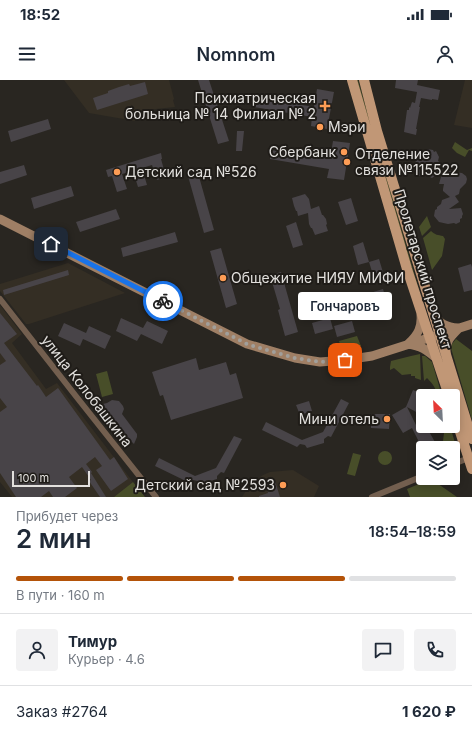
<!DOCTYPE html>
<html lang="ru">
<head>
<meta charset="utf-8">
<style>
  :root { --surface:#fff; --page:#f2f2f3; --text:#1f2937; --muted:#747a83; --line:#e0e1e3; --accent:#b45309 }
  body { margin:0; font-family:Inter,sans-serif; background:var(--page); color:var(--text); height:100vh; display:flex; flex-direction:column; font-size:15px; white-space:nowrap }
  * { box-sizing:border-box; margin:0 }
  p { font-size:13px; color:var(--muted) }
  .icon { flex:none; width:22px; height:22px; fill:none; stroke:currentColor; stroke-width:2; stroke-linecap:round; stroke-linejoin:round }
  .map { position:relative; height:417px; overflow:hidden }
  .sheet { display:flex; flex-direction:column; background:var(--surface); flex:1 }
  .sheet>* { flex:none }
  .needle { width:26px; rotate:336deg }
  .buttons { position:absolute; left:416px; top:309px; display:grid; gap:8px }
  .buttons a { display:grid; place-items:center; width:44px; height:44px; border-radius:4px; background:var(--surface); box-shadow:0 2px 10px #0003; font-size:20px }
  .scale { position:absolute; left:12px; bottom:10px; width:78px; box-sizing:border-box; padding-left:4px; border:2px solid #e2e0dd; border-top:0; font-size:11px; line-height:14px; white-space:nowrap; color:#e2e0dd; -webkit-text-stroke:3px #1f1c18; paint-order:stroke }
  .pin { position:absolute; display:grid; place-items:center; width:34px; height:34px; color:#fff; margin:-17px; border-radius:8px; box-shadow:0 2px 6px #0006 }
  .courier { position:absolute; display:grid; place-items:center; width:40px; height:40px; margin:-20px; border:3px solid #1a73e8; border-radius:50%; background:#fff; color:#222; box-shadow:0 1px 5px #0007 }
  .bubble { position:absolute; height:28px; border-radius:4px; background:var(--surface); box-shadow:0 2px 10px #0003; font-size:13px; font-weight:600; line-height:28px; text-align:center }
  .overview em { font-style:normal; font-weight:600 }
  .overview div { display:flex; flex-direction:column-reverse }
  .overview { display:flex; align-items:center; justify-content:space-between; height:68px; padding:0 16px }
  h1 { font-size:26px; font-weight:600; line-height:30px }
  .bar { display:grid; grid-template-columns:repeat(4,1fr); gap:6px 4px; align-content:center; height:48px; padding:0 16px }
  .bar i { height:5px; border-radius:3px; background:var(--line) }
  .bar .on { background:var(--accent) }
  .bar p { grid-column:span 4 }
  .line { display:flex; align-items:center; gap:10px; padding:0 16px; border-top:1px solid var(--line) }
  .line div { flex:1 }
  .round { display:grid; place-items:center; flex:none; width:42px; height:42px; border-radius:4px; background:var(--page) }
  .status { display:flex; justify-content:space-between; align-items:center; height:28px; padding:0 20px; background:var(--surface); direction:ltr }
  .status svg { height:11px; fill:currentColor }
  header { display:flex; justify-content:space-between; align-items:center; height:52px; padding:0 16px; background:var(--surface); font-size:18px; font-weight:600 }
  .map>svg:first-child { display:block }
  .built { fill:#342e24 }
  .green { fill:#484e29 }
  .building { fill:#484448 }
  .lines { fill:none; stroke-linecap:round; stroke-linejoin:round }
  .street { stroke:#735f4f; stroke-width:6 }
  .secondary { stroke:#9f7f65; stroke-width:9 }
  .primary { stroke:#c19776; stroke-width:10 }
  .done { stroke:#a19f9b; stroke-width:4; stroke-dasharray:0 7.2 }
  .route { stroke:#1a73e8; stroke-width:5 }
  .poi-dot { fill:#fd9c55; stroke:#1f1c18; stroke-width:1.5 }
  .labels { text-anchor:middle; stroke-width:4; stroke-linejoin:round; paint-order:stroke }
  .poi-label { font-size:14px; fill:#e2e0dd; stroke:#1f1c18; text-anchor:end }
  .street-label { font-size:14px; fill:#e2e0dd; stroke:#1f1c18 }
</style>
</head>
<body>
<div class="status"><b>18:52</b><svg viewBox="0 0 49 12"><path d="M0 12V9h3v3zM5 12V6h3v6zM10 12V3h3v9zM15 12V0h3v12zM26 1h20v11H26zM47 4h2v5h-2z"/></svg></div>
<header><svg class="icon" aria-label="menu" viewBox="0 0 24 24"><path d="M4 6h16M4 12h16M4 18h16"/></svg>Nomnom<svg class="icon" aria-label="person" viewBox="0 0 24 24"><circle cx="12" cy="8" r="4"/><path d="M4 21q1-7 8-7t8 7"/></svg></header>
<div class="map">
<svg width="472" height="417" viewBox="0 0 472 417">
  <rect width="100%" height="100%" fill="#292621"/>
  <path class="built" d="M64,0H169L174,19L173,20L175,27L137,31L135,41L89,33Z
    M465,0H472V48L454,45Z
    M68,183L125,213L29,244H26L0,211V204Z
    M0,225L22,254L12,263L46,309L57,303L133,402L114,417H12L0,402Z
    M293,390L319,406L314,417H242L251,403L263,395L270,392Z"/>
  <path class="green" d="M355,0H358L426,234L425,235Z
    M455,62L467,70L472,68V71L469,70L465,77L457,73L452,68Z
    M427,136L431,147L422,156L419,147Z
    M431,151C435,155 438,155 443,156L445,159L442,176L432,190L423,158Z
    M357,256L361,266L342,270L339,261Z
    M456,259L472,271V340L451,268L452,264Z
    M420,274L421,300L415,298V296H411V294L402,295L394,288L390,290V287L391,281L411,276Z
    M422,276H425L432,282L442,316H437C436,308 433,304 427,298L424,301Z
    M107,291L113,314L102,317L96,294Z
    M442,346H450L458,373H457L450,365L443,361L444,353L441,348Z
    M378 378a7 7 0 1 1 14 0a7 7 0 1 1-14 0Z
    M353,373L361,375L355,396L347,394Z
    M431,399L457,417H410L407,409Z
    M133,402L145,417H114Z"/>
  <path class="building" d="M198,0H209L229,61L218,64Z
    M396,0H418L417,5L440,10L438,20L432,19V20L421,18L419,27H420L416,49H417L416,55L404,52L407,30H409V27L410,28L412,22L415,23L417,12L395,8Z
    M145,2L148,14L97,30L93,18L108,13V11L119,7L129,4L130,6Z
    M317,9L334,12L327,49L311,46L312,37L254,27L255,17L314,27Z
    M48,39L51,49L11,62L8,51Z
    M237,51H244L242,71H236Z
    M333,61L350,63L344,100L327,98L329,89L270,79L271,70L330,79Z
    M427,69L433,70L434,72L436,71L439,77L438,81L443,84L439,88L443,90L432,98L430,97L428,94L424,96L422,95L419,96L413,89L414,84L416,81L422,77L421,75L422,73Z
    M161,73L162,79H161L166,97L157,100L152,85L142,88L147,105L138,107L133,91L122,94L127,109L117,112L112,96L108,97L106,90Z
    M24,85L27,95L0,104V92Z
    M443,90L445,92L451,91L454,92L462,93L466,96L467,99L466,103L460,109L459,114L455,116L459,122L449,129L461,128L463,134L462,136V138L460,139V142L456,144L454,143L448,144L439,142L434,136L435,130L437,129V127L441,124L442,120L450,117L443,111V109L444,104H439Z
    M198,93L214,150L204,153L188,96Z
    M71,106L74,116L34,129L31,118Z
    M305,114L309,119L311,129L319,126L322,135H323L326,139L327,144L326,145L328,151L315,155L312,148H311L309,144L308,133L298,136L297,131H296L294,126L292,118Z
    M351,118L358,141L346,145L338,122Z
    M116,129L120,139L80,152L76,142Z
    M296,142L303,165L293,168L286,146Z
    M175,152L178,162L123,177L121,168Z
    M363,162L369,182L358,185L353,166Z
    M221,168L237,224L226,228L210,171Z
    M379,179L385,199L375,201L369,182Z
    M471,184L472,187V210L464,212L458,188Z
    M68,190L69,195L4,215L3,210Z
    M281,192L298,252L285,256L278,230L280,229L270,195Z
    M383,209L390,232L377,236L370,213Z
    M0,233L17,254L4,263L37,306L38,305L46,317L58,308L110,380L114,377L128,399L111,411L96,390L102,386L95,377L86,384L92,392L91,393L106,417H100L89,401L91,400L82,387L69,397L77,408L65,417H53L49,411L41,417H16L0,393V332L7,327L0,318V285L6,281L0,273Z
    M121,238L143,248L147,241L168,251L162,264L141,254L137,261L116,251Z
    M330,238L333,249L315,254L312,243Z
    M352,241L355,252L337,257L334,246Z
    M64,243L86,253L89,246L111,256L105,269L83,259L80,266L58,256Z
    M196,278L199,290L226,282L230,295L236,293L243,318L171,340L163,315L160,316L152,292Z
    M413,310L423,314V321L418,333L407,327L418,349L424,346H426L436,364L427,368H422L412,348L403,353L392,335L406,327Z
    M341,319L349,323L331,357L328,356L324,359V363L307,368L305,365L300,364L297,367L262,350L266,342L302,360L323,352Z
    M112,320L119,321L123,326L124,329L122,334L137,354V357L134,364L132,362L129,365L99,328L103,324L107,323Z
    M309,321L312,331L300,335L296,325Z
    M371,334H390L389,349L371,348Z
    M234,356L242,359L224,393L221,392L217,396V399L200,404L198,401L193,400L190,403L155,386L159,378L195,396L216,388Z
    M275,401L280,417H259V416L268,413L266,404Z"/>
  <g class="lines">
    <path class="street" d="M0,219L75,315L156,417
      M453,384L469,378
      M372,417L423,396"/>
    <path class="secondary" d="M0,139L247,264L295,278L320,282L345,280L372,276L472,244
      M434,234C439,244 447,247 458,248
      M409,263C418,255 422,247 421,235
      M408,264C421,266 426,269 436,278
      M446,273C446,261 450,257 458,249"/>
    <path class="primary" d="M352,0L407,189L449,316
      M364,0L377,51L472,359
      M453,330L472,389"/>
  </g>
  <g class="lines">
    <path class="done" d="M163,221L247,264L263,269L295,278L320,282L345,280"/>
    <path class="route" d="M51,164L163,221"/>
  </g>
  <g class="poi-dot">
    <path d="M323 20h4v4h4v4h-4v4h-4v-4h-4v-4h4z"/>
    <circle cx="320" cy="47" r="4"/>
    <circle cx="344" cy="72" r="4"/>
    <circle cx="347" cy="82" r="4"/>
    <circle cx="117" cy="92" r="4"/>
    <circle cx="223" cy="198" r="4"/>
    <circle cx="387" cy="339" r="4"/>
    <circle cx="283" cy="405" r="4"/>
  </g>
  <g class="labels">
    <g class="poi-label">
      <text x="316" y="23">Психиатрическая<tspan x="316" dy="16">больница № 14 Филиал № 2</tspan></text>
      <text x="328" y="52" text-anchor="start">Мэри</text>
      <text x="336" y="77">Сбербанк</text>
      <text x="355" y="79" text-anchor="start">Отделение<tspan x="355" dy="16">связи №115522</tspan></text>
      <text x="125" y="97" text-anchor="start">Детский сад №526</text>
      <text x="231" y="203" text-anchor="start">Общежитие НИЯУ МИФИ</text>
      <text x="379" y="344">Мини отель</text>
      <text x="275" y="410">Детский сад №2593</text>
    </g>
    <g class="street-label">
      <text transform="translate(423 189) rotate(73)" y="5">Пролетарский проспект</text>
      <text transform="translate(87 311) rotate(52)" y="5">улица Колобашкина</text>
    </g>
  </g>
</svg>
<div class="buttons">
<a><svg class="needle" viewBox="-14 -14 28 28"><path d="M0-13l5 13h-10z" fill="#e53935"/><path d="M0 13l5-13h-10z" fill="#747a83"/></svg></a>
<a><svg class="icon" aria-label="layers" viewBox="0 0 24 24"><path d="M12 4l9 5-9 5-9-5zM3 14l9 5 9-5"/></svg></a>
</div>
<div class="scale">100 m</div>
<div class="pin" style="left:345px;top:280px;background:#ea580c"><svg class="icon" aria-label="bag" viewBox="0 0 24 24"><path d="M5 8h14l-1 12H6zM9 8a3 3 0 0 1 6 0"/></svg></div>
<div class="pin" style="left:51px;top:164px;background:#1f2937"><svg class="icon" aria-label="home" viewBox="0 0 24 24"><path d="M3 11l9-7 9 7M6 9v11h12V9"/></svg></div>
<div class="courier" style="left:163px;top:221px"><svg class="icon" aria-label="bike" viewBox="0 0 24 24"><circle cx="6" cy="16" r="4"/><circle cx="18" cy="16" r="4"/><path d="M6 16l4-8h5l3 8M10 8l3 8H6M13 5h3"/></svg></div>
<div class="bubble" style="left:298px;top:212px;width:94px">Гончаровъ</div>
</div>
<section class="sheet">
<div class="overview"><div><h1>2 мин</h1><p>Прибудет через</p></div><em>18:54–18:59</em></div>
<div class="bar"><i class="on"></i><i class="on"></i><i class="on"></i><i></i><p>В пути · 160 m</p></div>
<div class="line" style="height:72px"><a class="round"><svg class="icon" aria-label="person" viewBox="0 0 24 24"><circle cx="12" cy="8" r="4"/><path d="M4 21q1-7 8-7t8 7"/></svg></a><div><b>Тимур</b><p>Курьер · 4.6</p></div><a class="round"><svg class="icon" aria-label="chat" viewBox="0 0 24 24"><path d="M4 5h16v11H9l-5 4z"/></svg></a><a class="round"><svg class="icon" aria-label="phone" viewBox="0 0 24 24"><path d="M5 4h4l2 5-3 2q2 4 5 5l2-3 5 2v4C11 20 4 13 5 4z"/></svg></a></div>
<div class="line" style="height:52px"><div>Заказ #2764</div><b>1 620 ₽</b></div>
</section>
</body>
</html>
